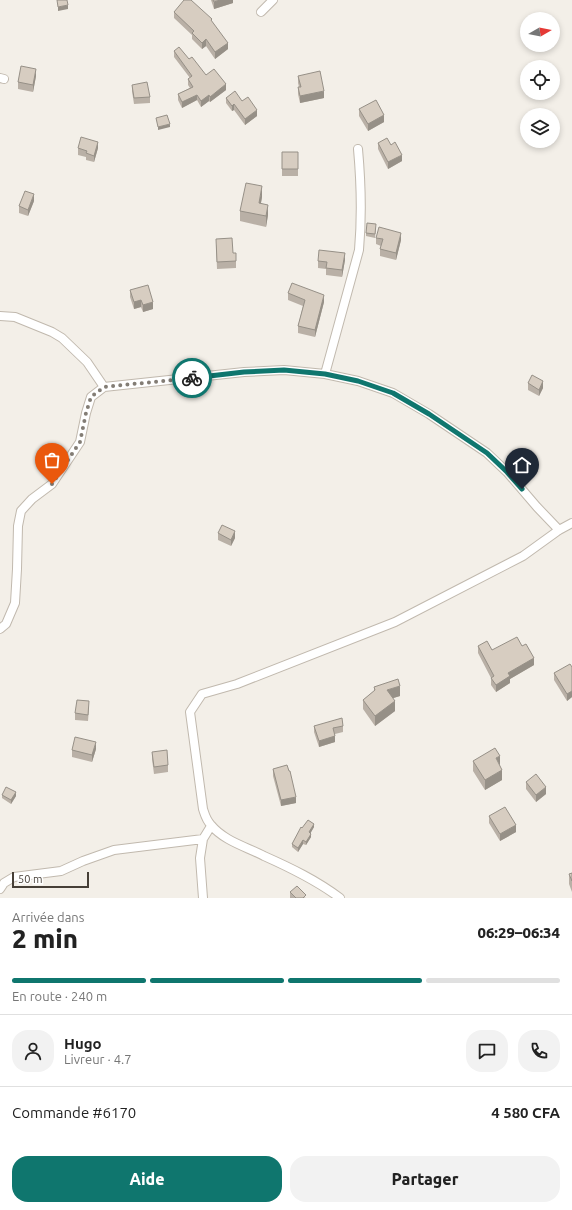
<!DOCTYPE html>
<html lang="fr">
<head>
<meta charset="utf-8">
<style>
  :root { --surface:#fff; --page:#f2f2f2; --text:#222; --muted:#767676; --line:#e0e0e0; --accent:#0f766e }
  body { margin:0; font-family:Ubuntu,sans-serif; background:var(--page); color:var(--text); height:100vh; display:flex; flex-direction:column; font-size:15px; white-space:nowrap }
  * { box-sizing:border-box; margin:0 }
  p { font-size:13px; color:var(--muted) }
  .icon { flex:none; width:22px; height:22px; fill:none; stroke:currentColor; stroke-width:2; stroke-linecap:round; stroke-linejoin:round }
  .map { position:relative; height:898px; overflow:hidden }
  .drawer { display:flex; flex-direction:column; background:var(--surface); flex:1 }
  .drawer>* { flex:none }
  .needle { width:26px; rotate:81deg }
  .tools { position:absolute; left:520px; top:12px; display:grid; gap:8px }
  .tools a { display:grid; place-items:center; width:40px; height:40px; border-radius:50%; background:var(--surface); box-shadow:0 2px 6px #0003; font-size:20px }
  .scale { position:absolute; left:12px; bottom:10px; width:77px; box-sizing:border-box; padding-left:4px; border:2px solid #463f37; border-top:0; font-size:11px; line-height:14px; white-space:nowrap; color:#463f37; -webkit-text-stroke:3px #fff; paint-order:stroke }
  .pin { position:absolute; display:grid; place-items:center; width:34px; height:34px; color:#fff; margin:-41px -17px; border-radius:50% 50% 50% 0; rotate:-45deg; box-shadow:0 0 4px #0007 }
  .pin .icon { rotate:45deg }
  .courier { position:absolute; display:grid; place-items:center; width:40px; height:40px; margin:-20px; border:3px solid #0f766e; border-radius:50%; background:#fff; color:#222; box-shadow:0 1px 5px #0007 }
  .summary em { font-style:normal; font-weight:800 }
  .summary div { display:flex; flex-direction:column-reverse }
  .summary { display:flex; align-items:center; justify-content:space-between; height:68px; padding:0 12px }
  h1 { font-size:26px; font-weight:800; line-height:30px }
  .bar { display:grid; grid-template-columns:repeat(4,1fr); gap:6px 4px; align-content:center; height:48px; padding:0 12px }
  .bar i { height:5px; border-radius:3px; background:var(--line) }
  .bar .on { background:var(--accent) }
  .bar p { grid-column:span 4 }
  .line { display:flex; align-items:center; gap:10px; padding:0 12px; border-top:1px solid var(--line) }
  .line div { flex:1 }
  .round { display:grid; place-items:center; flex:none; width:42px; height:42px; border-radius:16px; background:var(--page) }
  .button { display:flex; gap:8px; margin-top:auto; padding:8px 12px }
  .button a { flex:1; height:46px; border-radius:16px; background:var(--accent); color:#fff; font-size:16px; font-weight:800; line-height:46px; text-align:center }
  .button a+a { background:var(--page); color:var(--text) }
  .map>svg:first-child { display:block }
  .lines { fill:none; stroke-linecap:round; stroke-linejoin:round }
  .street-casing { stroke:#c1b9ae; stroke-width:10 }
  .street { stroke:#fff; stroke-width:8 }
  .wall { fill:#b9b0a6 }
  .shaded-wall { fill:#969087 }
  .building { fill:#d7cdc1; stroke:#969087 }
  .done { stroke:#837d75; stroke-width:4; stroke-dasharray:0 7.2 }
  .route { stroke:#0f766e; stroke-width:5 }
</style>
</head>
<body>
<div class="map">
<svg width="572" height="898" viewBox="0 0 572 898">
  <rect width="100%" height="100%" fill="#f3efe8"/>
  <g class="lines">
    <g class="street-casing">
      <path id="street" d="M261,12L273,0
        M0,78L4,79
        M0,316L15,317L52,332L62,338L87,362L104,387L244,372L284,370L325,374L358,381L393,393L429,414L487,453L507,472L537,507L559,530
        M325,374L359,250C362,216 361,182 358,149
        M0,629L6,624L15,603L17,569L18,526L21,511L32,499L52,484L80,442L86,413L91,397L104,387
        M0,889L4,883L14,877L61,871L83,861L114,850L203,839
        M203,898L200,858L203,839L211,826
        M340,898C316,880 291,868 264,856C247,847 224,841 211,825C206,820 205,815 203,809L190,712L202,694L237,684L395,622L523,556L559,530L572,523"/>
    </g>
    <use href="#street" class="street"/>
  </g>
  <path class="wall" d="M211,0H233V3L214,9Z
    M174,12L212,22L228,49L215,59L206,46L202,49L192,39V35L174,18Z
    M174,51L189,59L206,75L226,90L210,102L209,101L201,107L197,100L182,108L178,100V94L190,88L188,85V79L190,78L174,57Z
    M36,76L33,92L18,89V82Z
    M298,76L324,98L300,103L298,94V87H299L298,83Z
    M132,85L150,97V103L134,104L132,91Z
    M226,98L242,101L257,116L245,125L234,110L232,111L226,103Z
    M359,109L384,122L368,131L359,116Z
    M378,143L391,145L402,161L388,169L378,149Z
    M78,148H98L94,162L86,160V157L78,155Z
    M282,152H298V176H282Z
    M262,197L261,203L268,215L266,227L240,221V211Z
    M34,201L28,216L19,213V206Z
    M376,228L375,238L366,236V233Z
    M376,238L401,240L396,260L380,256V249L381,246L376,244Z
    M216,245L233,253L236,261V268L217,269Z
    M345,260L342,277L326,275V269L318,268V261Z
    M130,290L153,309L143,312L141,307L134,309L130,297Z
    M288,293L324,302L315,337L298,333V326L303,306L288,300Z
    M528,383L543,388L539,396L528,390Z
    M218,533L235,538L231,546L218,540Z
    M478,646L492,650L522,646L534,665L510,679V683L496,692L491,685V678L478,653Z
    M572,667V697L567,701L554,680V673Z
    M374,687L400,696L393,698L395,711L375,726L363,709V700L374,691Z
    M89,708L88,721L75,720V713Z
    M314,726H343V732L335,734V742L319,747L314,732Z
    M96,749L92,762L72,757V750Z
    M152,752L168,765V772L154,774L152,759Z
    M473,761L502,780L485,790L473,771Z
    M273,769L296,803L281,806L273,776Z
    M526,782L546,794L536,802L526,789Z
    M2,795L16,796L11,804L2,798Z
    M489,816L516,832L500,841L489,823Z
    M314,827L310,833L311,837L306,845L303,844L298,852L292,847V844L302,828Z
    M572,873V892L569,884V874Z
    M290,892L306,898H290Z"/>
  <path class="shaded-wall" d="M220,0H233V3L214,9V2Z
    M68,5V9L58,11V7Z
    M206,39V46L202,49V43Z
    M228,43V49L215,59V52Z
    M36,69V76L33,92V85Z
    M226,84V90L210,102V97Z
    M324,91V98L300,103V96Z
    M197,95V100L182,108V102Z
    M209,95V101L201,107V101Z
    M234,104V110L232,111V106Z
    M257,110V116L245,125V119Z
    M384,115V122L368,131V124Z
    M170,124V127L158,130V127Z
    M98,142V148L94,162V156Z
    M402,155V161L388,169V162Z
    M262,186V197L259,213V203Z
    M34,194V201L28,216V210Z
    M268,205V215L266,227V216Z
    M401,233V240L396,260V253Z
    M345,253V260L342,277V270Z
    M324,295V302L315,337V330Z
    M141,300V307L134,309V302Z
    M153,302V309L143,312V305Z
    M543,381V388L539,396V390Z
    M235,531V538L231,546V540Z
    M534,658V665L510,679V683L496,692V685L508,673Z
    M400,686V696L387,700V690Z
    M572,691V697L567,701V694Z
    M395,701V711L375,726V716Z
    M335,736V742L319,747V741Z
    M96,742V749L92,762V755Z
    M500,756V766L496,758Z
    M502,770V780L485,790V780Z
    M546,787V794L536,802V795Z
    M16,792V796L11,804V800Z
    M296,797V803L281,806V800Z
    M314,824V827L309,836V832Z
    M516,825V832L500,841V834Z
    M311,834V837L306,845V842Z
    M303,840V844L298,852V848Z"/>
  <path class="building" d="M57,0H67L68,5L58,7Z
    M184,0H191L212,19L211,20L228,43L215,52L206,39L202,43L192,33L194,31L174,12Z
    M213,0H220L214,2Z
    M179,47L189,59L192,57L206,75L214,69L226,84L210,97L209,95L201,101L197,95L182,102L178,94L193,87L188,79L192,76L174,51Z
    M21,66L36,69L33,85L18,82Z
    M320,71L324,91L300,96L298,87H301L298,76Z
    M147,82L150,97L134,98L132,85Z
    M235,91L242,101L248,97L257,110L245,119L234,104L232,106L226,98Z
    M376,100L384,115L368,124L359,109Z
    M167,115L170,124L158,127L156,118Z
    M81,137L98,142L94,156L86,153L87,151L78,148Z
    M387,138L391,145L395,142L402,155L388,162L378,143Z
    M282,152H298V169H282Z
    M246,183L262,186L259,203L268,205L266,216L240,211Z
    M25,191L34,194L28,210L19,206Z
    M367,223L376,224L375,234L366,233Z
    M379,227L401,233L396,253L380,249L383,239L376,238Z
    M232,238L233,253H236V261L217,262L216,239Z
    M319,250L345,253L342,270L326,268L327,262L318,261Z
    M292,283L324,295L315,330L298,326L305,300L288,293Z
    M148,285L153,302L143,305L141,300L134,302L130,290Z
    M532,375L543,381L539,390L528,383Z
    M222,525L235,531L231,540L218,533Z
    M517,637L522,646L526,644L534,658L508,673L510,676L496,685L491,678L494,676L478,646L487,641L492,650Z
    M570,664L572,667V691L567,694L554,673Z
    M398,679L400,686L387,690L395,701L375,716L363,700L375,690L374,687Z
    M77,700L89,701L88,715L75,713Z
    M342,718L343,726L333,728L335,736L319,741L314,726Z
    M75,737L96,742L92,755L72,750Z
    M495,748L500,756L496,758L502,770L485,780L473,761Z
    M167,750L168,765L154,767L152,752Z
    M287,765L289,771H290L296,797L281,800L273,769Z
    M536,774L546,787L536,795L526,782Z
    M6,787L16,792L11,800L2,795Z
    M505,807L516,825L500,834L489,816Z
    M308,820L314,824L309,832L311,834L306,842L303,840L298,848L292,844L301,827L302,828Z
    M572,873V881L569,874Z
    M297,886L306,895L303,898H296L290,892Z"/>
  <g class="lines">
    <path class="done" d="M52,484L80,442L86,413L91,397L104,387L192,378"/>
    <path class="route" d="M192,378L244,372L284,370L325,374L358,381L393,393L429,414L487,453L507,472L522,489"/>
  </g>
</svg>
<div class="tools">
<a><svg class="needle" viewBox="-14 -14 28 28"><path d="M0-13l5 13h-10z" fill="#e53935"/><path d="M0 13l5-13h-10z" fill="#767676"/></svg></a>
<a><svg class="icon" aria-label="locate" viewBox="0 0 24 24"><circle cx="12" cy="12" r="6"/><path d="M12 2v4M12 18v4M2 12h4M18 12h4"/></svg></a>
<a><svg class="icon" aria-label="layers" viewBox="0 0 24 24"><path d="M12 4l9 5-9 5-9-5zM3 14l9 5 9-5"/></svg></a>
</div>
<div class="scale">50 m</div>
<div class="pin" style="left:52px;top:484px;background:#ea580c"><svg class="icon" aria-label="bag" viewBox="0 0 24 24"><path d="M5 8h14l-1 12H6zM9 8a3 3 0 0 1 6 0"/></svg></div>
<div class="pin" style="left:522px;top:489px;background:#1f2937"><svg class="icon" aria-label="home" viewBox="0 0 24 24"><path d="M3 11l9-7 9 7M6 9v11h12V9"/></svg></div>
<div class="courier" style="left:192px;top:378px"><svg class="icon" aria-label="bike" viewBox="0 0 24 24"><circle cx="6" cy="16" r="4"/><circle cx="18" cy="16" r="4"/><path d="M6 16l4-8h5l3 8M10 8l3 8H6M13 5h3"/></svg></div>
</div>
<section class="drawer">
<div class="summary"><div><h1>2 min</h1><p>Arrivée dans</p></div><em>06:29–06:34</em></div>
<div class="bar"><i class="on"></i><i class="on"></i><i class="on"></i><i></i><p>En route · 240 m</p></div>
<div class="line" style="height:72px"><a class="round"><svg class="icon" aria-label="person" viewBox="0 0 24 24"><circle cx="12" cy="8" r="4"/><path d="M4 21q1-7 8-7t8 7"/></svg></a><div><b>Hugo</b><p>Livreur · 4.7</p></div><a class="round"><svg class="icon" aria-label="chat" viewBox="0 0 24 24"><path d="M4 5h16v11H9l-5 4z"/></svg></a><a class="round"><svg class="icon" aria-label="phone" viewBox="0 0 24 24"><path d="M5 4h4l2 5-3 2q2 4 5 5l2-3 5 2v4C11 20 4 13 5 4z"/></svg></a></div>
<div class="line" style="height:52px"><div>Commande #6170</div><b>4 580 CFA</b></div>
<div class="button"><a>Aide</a><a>Partager</a></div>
</section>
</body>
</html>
